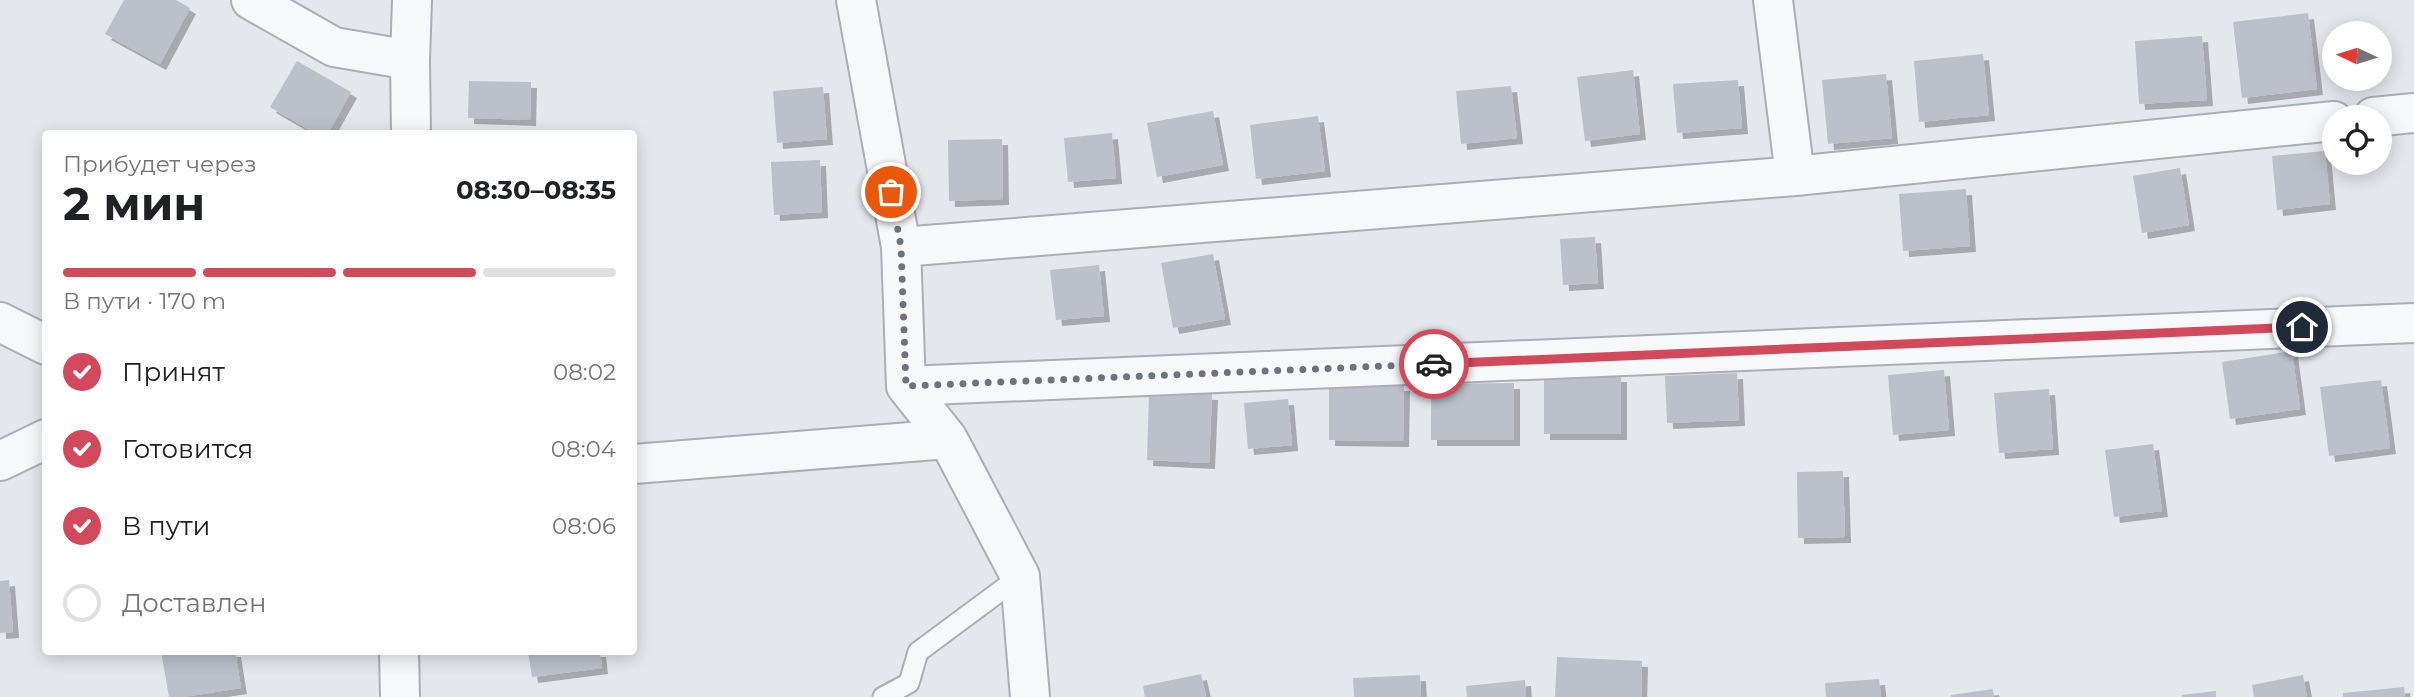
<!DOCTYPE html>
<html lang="ru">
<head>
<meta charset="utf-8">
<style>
  :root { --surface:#fff; --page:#f6f6f6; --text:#202124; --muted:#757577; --line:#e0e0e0; --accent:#d1495b }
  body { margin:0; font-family:Montserrat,sans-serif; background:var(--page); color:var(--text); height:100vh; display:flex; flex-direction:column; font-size:26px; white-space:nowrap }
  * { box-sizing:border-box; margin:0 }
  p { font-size:23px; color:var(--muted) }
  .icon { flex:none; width:38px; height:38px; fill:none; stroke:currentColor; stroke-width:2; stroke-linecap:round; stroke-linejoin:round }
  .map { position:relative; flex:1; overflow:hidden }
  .sheet { position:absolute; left:42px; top:130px; width:595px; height:525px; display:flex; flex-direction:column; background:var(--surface); border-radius:7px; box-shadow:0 4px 18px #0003 }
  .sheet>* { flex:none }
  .needle { width:46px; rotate:274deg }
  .fabs { position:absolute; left:2322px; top:21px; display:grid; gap:14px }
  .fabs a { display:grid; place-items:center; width:70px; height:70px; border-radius:50%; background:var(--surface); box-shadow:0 4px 18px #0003; font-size:35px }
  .pin { position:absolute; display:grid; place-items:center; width:60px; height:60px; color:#fff; margin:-30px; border:4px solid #fff; border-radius:50%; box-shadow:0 2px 7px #0007 }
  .courier { position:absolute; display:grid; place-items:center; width:70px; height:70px; margin:-35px; border:5px solid #d1495b; border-radius:50%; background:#fff; color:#222; box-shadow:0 2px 9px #0007 }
  .overview em { font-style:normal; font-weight:700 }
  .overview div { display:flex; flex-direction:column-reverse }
  .overview { display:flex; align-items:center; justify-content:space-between; height:119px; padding:0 21px }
  h1 { font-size:46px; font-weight:700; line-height:52px }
  .bar { display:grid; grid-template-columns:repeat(4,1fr); gap:10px 7px; align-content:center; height:84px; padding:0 21px }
  .bar i { height:9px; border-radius:5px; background:var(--line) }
  .bar .active { background:var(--accent) }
  .bar p { grid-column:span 4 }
  ol { padding:0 21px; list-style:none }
  li { display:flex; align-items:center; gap:21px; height:77px }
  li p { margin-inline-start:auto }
  li .icon { padding:7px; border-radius:50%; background:var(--accent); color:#fff; stroke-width:4 }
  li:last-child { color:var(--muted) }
  li i { width:38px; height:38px; border:4px solid var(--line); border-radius:50% }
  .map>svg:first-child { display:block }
  .building { fill:#bbc0ca; filter:url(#shadow) }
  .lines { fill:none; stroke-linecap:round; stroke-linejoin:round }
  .lane-casing { stroke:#a9aeb7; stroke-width:23 }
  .street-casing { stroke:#a9aeb7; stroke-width:42 }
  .lane { stroke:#f7f8fa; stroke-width:19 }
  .street { stroke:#f7f8fa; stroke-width:38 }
  .done { stroke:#6c737f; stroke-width:7; stroke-dasharray:0 12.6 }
  .route { stroke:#d1495b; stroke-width:9 }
</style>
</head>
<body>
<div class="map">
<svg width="2414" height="697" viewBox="0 0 2414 697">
  <defs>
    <filter id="shadow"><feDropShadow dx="6" dy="6" stdDeviation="0" flood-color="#0004"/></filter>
  </defs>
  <rect width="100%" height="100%" fill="#e4e7ec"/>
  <path class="building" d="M124,0H176L190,8L160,64L105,34Z
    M2308,13L2317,89L2242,98L2233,22Z
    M2202,36L2207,100L2139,104L2135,41Z
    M1983,54L1989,115L1919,122L1914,61Z
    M297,61L351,92L328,133H315L270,107Z
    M1633,70L1640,134L1585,141L1577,77Z
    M1886,74L1892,138L1828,144L1822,80Z
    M1738,80L1742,128L1677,133L1673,84Z
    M469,81L531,82L530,120L468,118Z
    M1511,86L1517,138L1461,144L1456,91Z
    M823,87L827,139L777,143L773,91Z
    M1213,111L1223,165L1157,177L1147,123Z
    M1318,116L1325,171L1256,179L1250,125Z
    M1112,133L1116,178L1068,182L1064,138Z
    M1002,139L1003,199L949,201L948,140Z
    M2325,151L2330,204L2277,210L2272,156Z
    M820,160L822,212L774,215L771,162Z
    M2180,168L2189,225L2142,233L2133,176Z
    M1966,189L1970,246L1903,251L1899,194Z
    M1595,237L1598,283L1563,285L1560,239Z
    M1213,254L1225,319L1173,328L1161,263Z
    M1099,265L1104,316L1056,320L1050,270Z
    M2292,351L2300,409L2230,419L2222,362Z
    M1944,370L1949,430L1893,435L1888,375Z
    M1737,373L1739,420L1667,423L1665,376Z
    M1544,376H1621V434H1544Z
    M2381,380L2390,448L2329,456L2320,387Z
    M1514,383V440H1431V384Z
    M1329,384L1404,385L1403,441L1329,440Z
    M2049,389L2053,449L1999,453L1994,393Z
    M1149,392L1212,394L1209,463L1147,460Z
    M1288,399L1292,445L1248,449L1244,403Z
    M2153,444L2162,511L2114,517L2105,450Z
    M1843,471L1845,537L1798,538L1797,472Z
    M9,580L13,632L0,633V581Z
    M161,651H235L241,688L183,697H169Z
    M528,651H600L602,668L532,677Z
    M1557,657L1642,661L1641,697H1555Z
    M1201,674L1206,697H1145L1143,686Z
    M1420,675L1421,697H1354L1353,678Z
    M2303,675L2307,697H2254L2252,685Z
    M1879,679L1881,697H1826L1825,683Z
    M1525,680L1526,697H1467L1466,686Z
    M2404,687L2405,697H2343V693Z
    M1993,689L1994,697H1951V695Z
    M2216,691V697H2182V695Z"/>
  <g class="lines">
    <g class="lane-casing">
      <path id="lane" d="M883,697L909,683L918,652L1022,575"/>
    </g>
    <g class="street-casing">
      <path id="street" d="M251,0L334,47L410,60
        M856,0L901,247L906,386L948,439L1020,576L1030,697
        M1773,0L1795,176
        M2373,117L2414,113
        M411,133L410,60L412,0
        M901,247L1795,176L2334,121
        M0,322L46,345
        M906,386L2414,323
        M0,461L46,439
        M634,464L948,439
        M399,651L400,697"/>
    </g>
    <use href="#lane" class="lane"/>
    <use href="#street" class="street"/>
  </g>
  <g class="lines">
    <path class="done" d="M891,192L901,247L906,386L1434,364"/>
    <path class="route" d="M1434,364L2302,327"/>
  </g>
</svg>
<div class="fabs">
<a><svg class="needle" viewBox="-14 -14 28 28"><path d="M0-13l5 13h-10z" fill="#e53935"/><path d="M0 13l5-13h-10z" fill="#757577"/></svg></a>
<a><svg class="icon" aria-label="locate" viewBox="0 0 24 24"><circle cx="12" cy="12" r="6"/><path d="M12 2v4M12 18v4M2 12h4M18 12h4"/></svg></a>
</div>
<div class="pin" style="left:891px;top:192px;background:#ea580c"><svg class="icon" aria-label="bag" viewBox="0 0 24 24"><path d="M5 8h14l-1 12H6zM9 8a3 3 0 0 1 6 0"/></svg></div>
<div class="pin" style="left:2302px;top:327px;background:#1f2937"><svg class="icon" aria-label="home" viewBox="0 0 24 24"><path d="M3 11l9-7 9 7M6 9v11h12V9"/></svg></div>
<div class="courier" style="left:1434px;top:364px"><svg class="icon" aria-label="car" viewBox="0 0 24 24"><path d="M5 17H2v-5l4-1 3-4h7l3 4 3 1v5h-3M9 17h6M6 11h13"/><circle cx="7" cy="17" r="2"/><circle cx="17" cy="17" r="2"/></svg></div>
<section class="sheet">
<div class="overview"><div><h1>2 мин</h1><p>Прибудет через</p></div><em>08:30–08:35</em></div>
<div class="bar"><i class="active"></i><i class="active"></i><i class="active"></i><i></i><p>В пути · 170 m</p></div>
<ol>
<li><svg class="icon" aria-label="check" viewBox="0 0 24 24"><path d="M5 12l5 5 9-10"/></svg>Принят<p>08:02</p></li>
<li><svg class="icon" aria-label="check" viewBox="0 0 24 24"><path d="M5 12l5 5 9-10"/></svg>Готовится<p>08:04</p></li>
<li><svg class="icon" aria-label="check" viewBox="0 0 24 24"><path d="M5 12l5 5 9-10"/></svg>В пути<p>08:06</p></li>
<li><i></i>Доставлен</li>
</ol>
</section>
</div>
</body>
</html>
